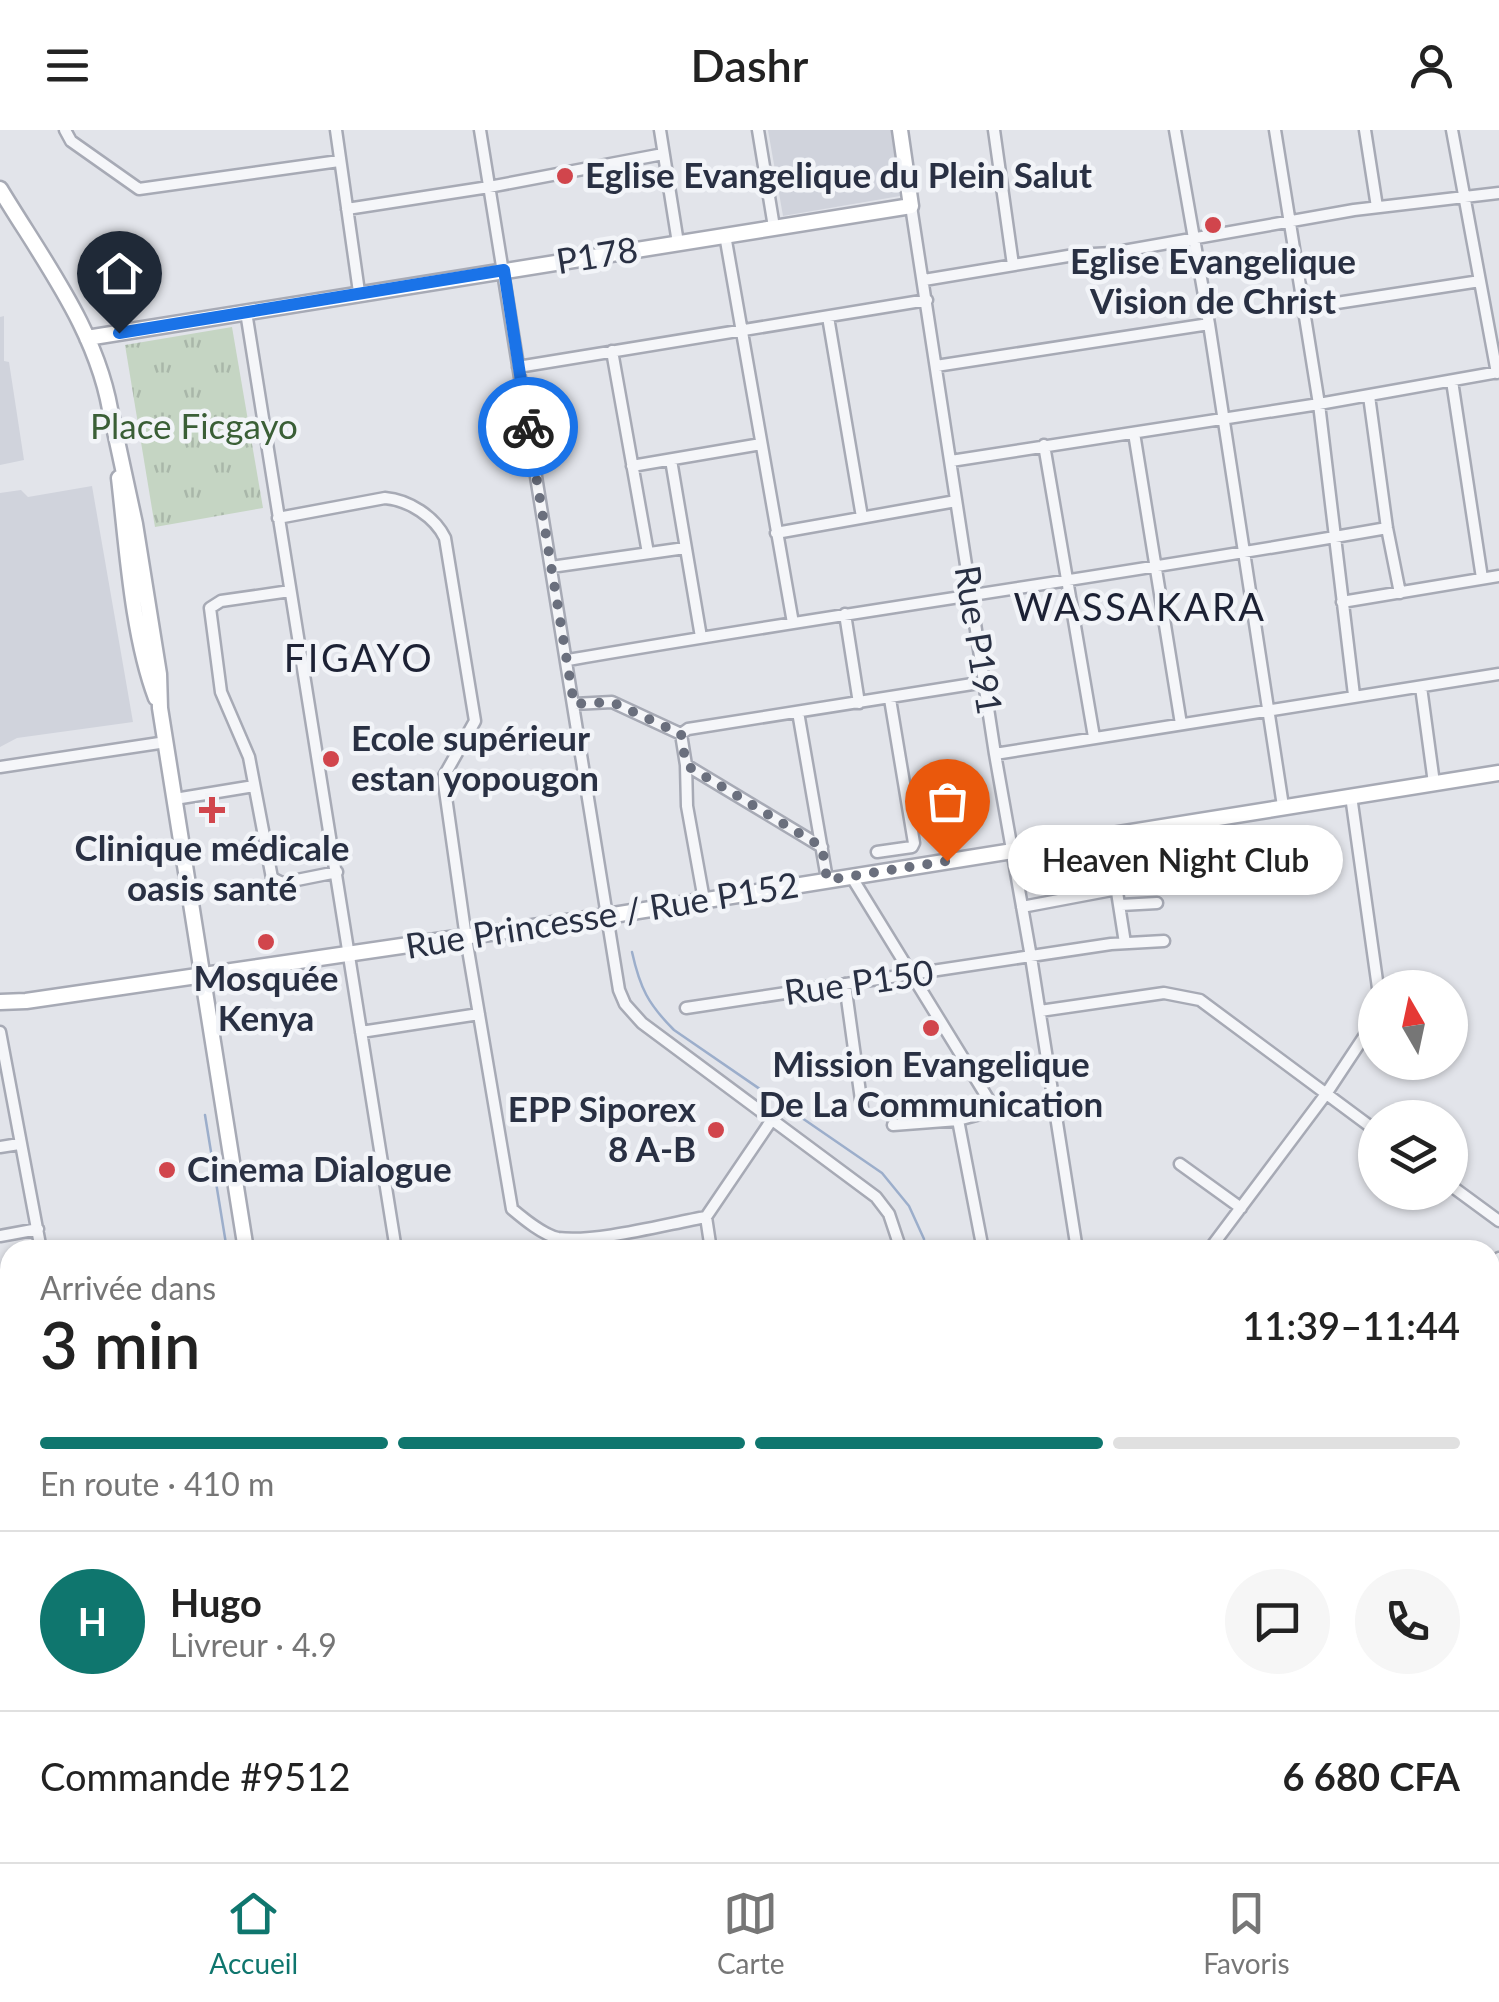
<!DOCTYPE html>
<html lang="fr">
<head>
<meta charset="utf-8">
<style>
  :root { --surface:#fff; --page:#f6f6f6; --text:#222; --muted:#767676; --line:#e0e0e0; --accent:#0f766e }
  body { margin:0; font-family:Lato,sans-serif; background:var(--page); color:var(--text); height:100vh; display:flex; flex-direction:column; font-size:38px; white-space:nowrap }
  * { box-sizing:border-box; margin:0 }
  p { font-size:32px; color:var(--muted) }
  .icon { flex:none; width:55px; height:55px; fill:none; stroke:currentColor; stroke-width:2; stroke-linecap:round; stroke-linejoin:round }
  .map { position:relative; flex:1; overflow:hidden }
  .drawer { position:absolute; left:0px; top:1110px; width:1500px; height:622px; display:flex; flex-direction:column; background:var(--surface); border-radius:30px 30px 0 0; box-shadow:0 2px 8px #0004 }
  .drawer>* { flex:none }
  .needle { width:65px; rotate:351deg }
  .controls { position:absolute; left:1358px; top:840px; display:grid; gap:20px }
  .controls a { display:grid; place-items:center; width:110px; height:110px; border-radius:50%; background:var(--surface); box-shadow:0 2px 8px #0004; font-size:50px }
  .pin { position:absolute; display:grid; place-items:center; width:85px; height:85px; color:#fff; margin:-102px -42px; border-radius:50% 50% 50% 0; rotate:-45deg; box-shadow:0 0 10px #0007 }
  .pin .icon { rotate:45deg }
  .courier { position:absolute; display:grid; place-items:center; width:100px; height:100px; margin:-50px; border:8px solid #1a73e8; border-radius:50%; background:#fff; color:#222; box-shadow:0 2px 12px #0007 }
  .bubble { position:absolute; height:70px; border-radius:35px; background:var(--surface); box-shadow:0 2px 8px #0004; font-size:32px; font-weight:600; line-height:70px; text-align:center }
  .summary em { font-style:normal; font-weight:600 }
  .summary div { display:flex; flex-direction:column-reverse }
  .summary { display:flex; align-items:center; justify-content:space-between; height:170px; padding:0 40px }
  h1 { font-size:65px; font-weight:600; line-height:75px }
  .bar { display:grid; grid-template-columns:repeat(4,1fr); gap:15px 10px; align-content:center; height:120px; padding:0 40px }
  .bar i { height:12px; border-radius:8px; background:var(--line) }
  .bar .current { background:var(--accent) }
  .bar p { grid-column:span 4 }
  .line { display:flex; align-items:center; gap:25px; padding:0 40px; border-top:2px solid var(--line) }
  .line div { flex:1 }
  .round { display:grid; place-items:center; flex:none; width:105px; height:105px; border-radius:52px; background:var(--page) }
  header { display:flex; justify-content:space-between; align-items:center; height:130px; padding:0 40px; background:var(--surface); font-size:45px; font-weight:600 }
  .menu { display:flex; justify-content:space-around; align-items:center; height:140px; border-top:2px solid var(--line); background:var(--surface); font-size:28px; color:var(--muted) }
  .menu a { display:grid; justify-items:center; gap:5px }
  .menu .current { color:var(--accent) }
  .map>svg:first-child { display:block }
  .built { fill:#d0d3dc }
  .grass { fill:url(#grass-tufts) }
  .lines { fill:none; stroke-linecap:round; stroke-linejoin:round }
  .stream { stroke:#9caecb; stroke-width:2.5 }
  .street-casing { stroke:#a7aab5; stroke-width:15 }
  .secondary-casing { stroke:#a7aab5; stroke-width:19 }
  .street { stroke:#f5f6f9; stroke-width:10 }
  .secondary { stroke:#fff; stroke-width:14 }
  .done { stroke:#6a6f7d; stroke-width:10; stroke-dasharray:0 18 }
  .route { stroke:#1a73e8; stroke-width:12 }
  .poi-dot { fill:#d1454c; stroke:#f2f4f8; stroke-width:4 }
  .labels { text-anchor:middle; stroke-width:9; stroke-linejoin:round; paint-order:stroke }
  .poi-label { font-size:35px; font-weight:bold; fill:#293043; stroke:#f2f4f8 }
  .street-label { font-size:35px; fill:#293043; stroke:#f2f4f8 }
  .park-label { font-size:35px; fill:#3a5f36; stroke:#f2f4f8 }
  .neighbourhood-label { font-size:38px; letter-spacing:2.5px; fill:#1c2134; stroke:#f2f4f8 }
</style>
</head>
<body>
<header><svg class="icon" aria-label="menu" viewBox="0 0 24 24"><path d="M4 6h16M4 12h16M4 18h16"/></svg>Dashr<svg class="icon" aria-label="person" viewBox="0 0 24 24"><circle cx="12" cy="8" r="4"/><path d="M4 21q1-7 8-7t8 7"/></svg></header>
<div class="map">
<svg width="1499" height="1732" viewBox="0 0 1499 1732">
  <defs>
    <pattern id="grass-tufts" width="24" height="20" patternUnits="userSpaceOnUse" patternTransform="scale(2.5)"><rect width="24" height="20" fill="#c5d5c3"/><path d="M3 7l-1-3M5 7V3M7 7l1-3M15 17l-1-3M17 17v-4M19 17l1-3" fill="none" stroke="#a9b7a9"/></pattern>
  </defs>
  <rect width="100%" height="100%" fill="#e2e4ea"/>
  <path class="built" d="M768,0H891L900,66L783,86Z
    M4,186V231L9,232L24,330L0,335V187Z
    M92,356L133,592L17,608L0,617V363L21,360L28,367Z"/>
  <path class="grass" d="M232,197L263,378L155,397L125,215Z"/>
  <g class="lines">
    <path class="stream" d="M632,822C640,858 648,874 674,900L882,1043L909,1076L924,1109V1120
      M205,985L227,1120
      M324,1722L325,1732
      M962,1722L963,1732"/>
    <g class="street-casing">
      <path id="street" d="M65,0L71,11L139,59L339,31
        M336,0L359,162
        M480,0L619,860L625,874L642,893L876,1067L889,1084L901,1120
        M660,0L678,113
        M758,0L774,97
        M994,0L1013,135
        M1175,0L1209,194L1283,676
        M1275,0L1319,274L1354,565
        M1365,0L1377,77
        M1452,0L1497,243
        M911,76L995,624L1031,827L1077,1120
        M347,79L489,57L663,24
        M725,105L793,493
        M924,150L1074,125L1112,123L1354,80L1499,63
        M1304,178L1480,151
        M246,182L396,1120
        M828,187L862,387
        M612,221L648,423
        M936,236L1209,194
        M518,237L927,170
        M1452,251L1482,448
        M1369,266L1387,398L1400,463
        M1134,303L1181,594
        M1044,315L1094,607
        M671,330L701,507
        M951,331L1319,274L1499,242
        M632,336L761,314
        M278,388L385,368C409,370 435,387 445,408L475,591L444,646V653L466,808L512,1079C524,1089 543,1105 558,1108C597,1113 666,1094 706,1087L771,991
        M776,403L956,371
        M551,437L685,418
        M290,461L221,471L210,478L221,562L249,627L272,748L282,753L337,742
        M1342,472L1499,446
        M845,484L859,573
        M568,530C840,483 1114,446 1387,398
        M1421,557L1434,653
        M574,574L612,572L681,604L688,599L985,552
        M798,582L827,749
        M681,604L686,635L687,676L704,770
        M995,624L1499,544
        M686,635L822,717
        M0,637L166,612
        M1351,666L1378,858
        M175,669L254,656
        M877,722L912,717L914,713L890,569
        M851,746L995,980L958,990L893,995
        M1121,775L1157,773
        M1022,777L1112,760L1117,762L1125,813
        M845,854L862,977
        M686,878L1111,814L1164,811
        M1040,881L1164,863L1200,870L1375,1000
        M0,902L41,1120
        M361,902L479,884
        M958,990L983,1120
        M0,1017L19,1014
        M1180,1034L1241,1078
        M1450,1055L1499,1091
        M706,1087L711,1120
        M0,1106L38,1099
        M1209,1120L1326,964L1375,890
        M1490,1140L1499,1128
        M0,1382L10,1380
        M578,1722L579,1732
        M889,1722L890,1732
        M1174,1722L1176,1732
        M1362,1722L1364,1732"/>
    </g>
    <g class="secondary-casing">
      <path id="secondary" d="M0,59C44,132 101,205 112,292
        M87,208L911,76L900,0
        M111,283L135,394L159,544L160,578L246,1120
        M119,348C127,416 132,504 156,568
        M0,872L26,871L607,786L1499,643
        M1490,1531L1499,1530
        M0,1543L10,1542
        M135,1722L136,1732
        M332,1722L334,1732
        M344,1722L346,1732"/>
    </g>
    <use href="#street" class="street"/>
    <use href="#secondary" class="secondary"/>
  </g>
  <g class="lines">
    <path class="done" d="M528,297L574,574L612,572L681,604L686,635L822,717L827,750L947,731"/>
    <path class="route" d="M119,203L504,140L528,297"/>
  </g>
  <g class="poi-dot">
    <circle cx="565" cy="46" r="10"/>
    <circle cx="1213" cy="95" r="10"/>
    <circle cx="331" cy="629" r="10"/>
    <path d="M207 665h10v10h10v10h-10v10h-10v-10h-10v-10h10z"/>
    <circle cx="266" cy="812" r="10"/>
    <circle cx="931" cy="898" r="10"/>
    <circle cx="716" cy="1000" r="10"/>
    <circle cx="167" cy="1040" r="10"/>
  </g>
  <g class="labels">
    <g class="poi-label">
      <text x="585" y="58" text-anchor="start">Eglise Evangelique du Plein Salut</text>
      <text x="1213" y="144">Eglise Evangelique<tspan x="1213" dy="40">Vision de Christ</tspan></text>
      <text x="351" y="621" text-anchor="start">Ecole supérieur<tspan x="351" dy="40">estan yopougon</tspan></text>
      <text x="212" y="731">Clinique médicale<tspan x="212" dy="40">oasis santé</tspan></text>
      <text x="266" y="861">Mosquée<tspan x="266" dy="40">Kenya</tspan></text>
      <text x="931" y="947">Mission Evangelique<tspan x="931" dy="40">De La Communication</tspan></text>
      <text x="696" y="992" text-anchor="end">EPP Siporex<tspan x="696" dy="40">8 A-B</tspan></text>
      <text x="187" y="1052" text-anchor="start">Cinema Dialogue</text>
    </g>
    <g class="street-label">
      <text transform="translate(597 126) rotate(-9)" y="12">P178</text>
      <text transform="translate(978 510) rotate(81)" y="12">Rue P191</text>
      <text transform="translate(602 786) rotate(-9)" y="12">Rue Princesse / Rue P152</text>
      <text transform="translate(859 853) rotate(-8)" y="12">Rue P150</text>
    </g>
    <g class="park-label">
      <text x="194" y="309">Place Ficgayo</text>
    </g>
    <g class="neighbourhood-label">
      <text x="1140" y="491">WASSAKARA</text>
      <text x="359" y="542">FIGAYO</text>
    </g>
  </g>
</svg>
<div class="controls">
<a><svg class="needle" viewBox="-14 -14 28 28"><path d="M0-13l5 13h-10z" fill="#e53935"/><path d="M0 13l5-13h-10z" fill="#767676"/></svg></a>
<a><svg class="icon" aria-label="layers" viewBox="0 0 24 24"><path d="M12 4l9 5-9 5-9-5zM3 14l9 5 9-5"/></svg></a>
</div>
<div class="pin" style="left:947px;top:731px;background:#ea580c"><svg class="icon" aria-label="bag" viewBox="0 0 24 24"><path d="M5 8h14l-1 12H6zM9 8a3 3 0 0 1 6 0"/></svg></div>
<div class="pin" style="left:119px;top:203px;background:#1f2937"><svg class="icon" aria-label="home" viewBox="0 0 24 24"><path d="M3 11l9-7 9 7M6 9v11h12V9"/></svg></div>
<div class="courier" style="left:528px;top:297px"><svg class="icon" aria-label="bike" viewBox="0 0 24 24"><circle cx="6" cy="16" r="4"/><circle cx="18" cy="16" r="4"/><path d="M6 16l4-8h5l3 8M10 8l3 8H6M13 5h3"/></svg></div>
<div class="bubble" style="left:1008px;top:695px;width:335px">Heaven Night Club</div>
<section class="drawer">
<div class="summary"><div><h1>3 min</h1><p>Arrivée dans</p></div><em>11:39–11:44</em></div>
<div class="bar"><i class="current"></i><i class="current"></i><i class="current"></i><i></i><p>En route · 410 m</p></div>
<div class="line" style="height:180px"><b class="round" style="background:var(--accent);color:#fff">H</b><div><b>Hugo</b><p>Livreur · 4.9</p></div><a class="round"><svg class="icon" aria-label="chat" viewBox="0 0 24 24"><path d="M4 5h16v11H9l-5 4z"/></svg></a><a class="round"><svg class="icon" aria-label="phone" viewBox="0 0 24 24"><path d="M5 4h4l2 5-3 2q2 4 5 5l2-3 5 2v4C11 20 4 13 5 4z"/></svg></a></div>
<div class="line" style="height:130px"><div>Commande #9512</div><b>6 680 CFA</b></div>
</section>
</div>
<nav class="menu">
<a class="current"><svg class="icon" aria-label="home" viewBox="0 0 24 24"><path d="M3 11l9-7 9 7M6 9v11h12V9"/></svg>Accueil</a>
<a><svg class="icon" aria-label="map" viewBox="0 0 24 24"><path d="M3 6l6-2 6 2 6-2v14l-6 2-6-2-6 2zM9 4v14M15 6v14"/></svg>Carte</a>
<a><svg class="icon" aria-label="saved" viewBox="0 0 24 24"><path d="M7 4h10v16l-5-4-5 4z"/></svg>Favoris</a>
</nav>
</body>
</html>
